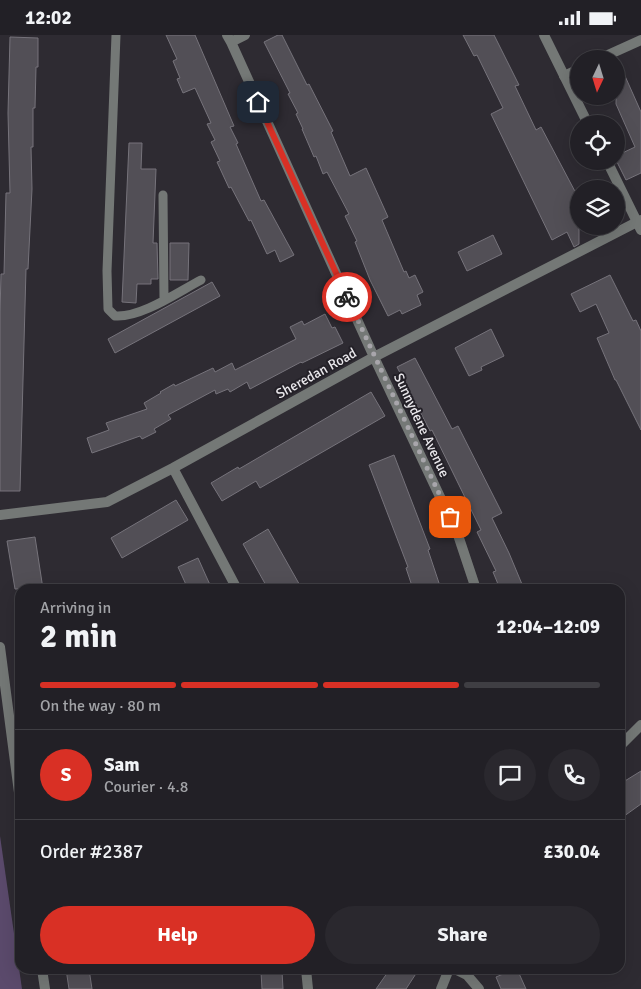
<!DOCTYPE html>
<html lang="en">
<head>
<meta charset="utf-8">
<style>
  :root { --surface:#222026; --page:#2a282e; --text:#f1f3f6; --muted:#a2a3a7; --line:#3f3e43; --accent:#d93025 }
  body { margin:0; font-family:Signika,sans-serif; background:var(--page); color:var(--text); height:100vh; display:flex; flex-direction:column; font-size:19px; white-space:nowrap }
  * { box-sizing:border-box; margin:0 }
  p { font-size:16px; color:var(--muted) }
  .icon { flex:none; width:28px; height:28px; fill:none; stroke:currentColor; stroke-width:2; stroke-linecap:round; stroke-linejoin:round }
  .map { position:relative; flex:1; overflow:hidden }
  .details { position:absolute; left:15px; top:549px; width:610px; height:390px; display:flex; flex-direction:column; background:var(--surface); border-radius:15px; box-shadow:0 5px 20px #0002,0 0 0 1px var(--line) }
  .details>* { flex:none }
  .needle { width:32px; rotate:184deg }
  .tools { position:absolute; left:570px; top:15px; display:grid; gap:10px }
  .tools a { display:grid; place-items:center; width:55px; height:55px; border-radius:50%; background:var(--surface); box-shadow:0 5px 20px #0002,0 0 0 1px var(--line); font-size:25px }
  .pin { position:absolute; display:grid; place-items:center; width:42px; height:42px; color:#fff; margin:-21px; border-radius:10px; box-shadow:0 2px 8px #0006 }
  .courier { position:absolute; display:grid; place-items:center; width:50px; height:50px; margin:-25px; border:4px solid #d93025; border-radius:50%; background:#fff; color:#222; box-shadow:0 1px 6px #0007 }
  .summary em { font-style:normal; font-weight:700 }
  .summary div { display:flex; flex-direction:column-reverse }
  .summary { display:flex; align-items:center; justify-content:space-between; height:85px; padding:0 25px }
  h1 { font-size:32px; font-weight:700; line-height:38px }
  .bar { display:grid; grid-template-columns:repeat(4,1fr); gap:8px 5px; align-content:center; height:60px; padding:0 25px }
  .bar i { height:6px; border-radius:4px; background:var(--line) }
  .bar .on { background:var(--accent) }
  .bar p { grid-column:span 4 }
  .line { display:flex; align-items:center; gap:12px; padding:0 25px; border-top:1px solid var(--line) }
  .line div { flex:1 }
  .round { display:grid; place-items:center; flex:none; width:52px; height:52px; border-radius:26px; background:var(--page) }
  .button { display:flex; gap:10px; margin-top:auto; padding:10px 25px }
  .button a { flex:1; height:58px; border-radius:30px; background:var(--accent); color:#fff; font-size:20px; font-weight:700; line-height:58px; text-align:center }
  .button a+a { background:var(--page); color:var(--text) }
  .status { display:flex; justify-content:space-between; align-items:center; height:35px; padding:0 25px; background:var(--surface); direction:ltr }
  .status svg { height:14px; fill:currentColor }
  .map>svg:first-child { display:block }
  .green { fill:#5b4a6c }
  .building { fill:#524f56; stroke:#76737b }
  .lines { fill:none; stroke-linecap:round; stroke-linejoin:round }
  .service { stroke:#747876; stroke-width:9 }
  .minor { stroke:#747876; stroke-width:10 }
  .tertiary { stroke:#747876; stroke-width:10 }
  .done { stroke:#a8a6ab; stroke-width:5; stroke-dasharray:0 9 }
  .route { stroke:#d93025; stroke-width:6 }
  .labels { text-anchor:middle; stroke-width:4; stroke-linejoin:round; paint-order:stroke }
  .street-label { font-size:14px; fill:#eae8ec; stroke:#242128 }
</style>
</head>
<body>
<div class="status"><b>12:02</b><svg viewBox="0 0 49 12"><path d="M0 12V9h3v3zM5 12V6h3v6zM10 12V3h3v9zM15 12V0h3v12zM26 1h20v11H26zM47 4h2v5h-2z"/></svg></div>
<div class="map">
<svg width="641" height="954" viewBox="0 0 641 954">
  <rect width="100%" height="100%" fill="#2e2b32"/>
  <path class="green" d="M0,801L22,954H0Z"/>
  <path class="building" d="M166,0H195L234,91L230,92L238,108L236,109L261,166L264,165L294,220L280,227L275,215L267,219L251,185L249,186L231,152L229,153L217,127L220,126L211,107L215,105L207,89L211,88L195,53L183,58L177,44L180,43L173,26L177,24Z
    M278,0H282L307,50L309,49L333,96L331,97L350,141L366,133L388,182L382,185L404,237L406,236L409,243L415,240L423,257L417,260L421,270L402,279L400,275L388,281L370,245L355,207L357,206L345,181L349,179L327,137L323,139L316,121L314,122L302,94H303L296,79L298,78L288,59L290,58L264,7Z
    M463,0H494L519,50L515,51L536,95L541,92L579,164V209L574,212L567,197L552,205L491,79L503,73L477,20L474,21Z
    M10,2L38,3V32H36L35,73H33V112H31L32,154L28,234H26L20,456H0V278L1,239H4L6,158H10L8,78Z
    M617,23L641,77V138L626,145L616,125V121L635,112L616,69Z
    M129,108H142L141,134H156L153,208H157L158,244H151V249H137L136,268L122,267Z
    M493,200L502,219L467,236L458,217Z
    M170,208H189L188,245H170Z
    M610,240L633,286L636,285L641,296V395L616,345H615L597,303L609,298L596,269L580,277L571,259Z
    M212,247L220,261L115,318L108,304Z
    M325,279L332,293L335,292L343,308L302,328L301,327L250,354L247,347L230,357L228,354L216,359L215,355L168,380L171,384L154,394L156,397L142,404L140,401L92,418L87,403L109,395L106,388L147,374L144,368L161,358L160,357L174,349L175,351L213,333L215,337L232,328L235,335L296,304L290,292L302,286L304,290Z
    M491,294L504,321L481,332L482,335L469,341L455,313Z
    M415,323L452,394L458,391L502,478L492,483L509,518L524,554H500L493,537L496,536L477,497L481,495L432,395L430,396L397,332Z
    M371,357L385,381L260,453L256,446L222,466L211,448L238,432L239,434Z
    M394,420L430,514L428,515L441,554H413L406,533L408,532L369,430Z
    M176,465L188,485L122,523L111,503Z
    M268,494L276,508L302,554H268L243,509Z
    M35,502L43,554H15L7,506Z
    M198,523L206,541L212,554H188L178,532Z
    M641,736V769L620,784V749Z
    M66,934H89L92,954H69Z
    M390,934H419L406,954H376Z
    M515,934H517L526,954H501L496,942Z
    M282,936L283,954H262L261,937Z"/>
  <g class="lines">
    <path class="service" d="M116,0L107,236L108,274L115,281C141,283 178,257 201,245
      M163,160L164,265"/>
    <path class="minor" d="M227,0L231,7L374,322L458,500L476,554
      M231,7L245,0
      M599,24L641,5
      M564,41L579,34
      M173,433L237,554
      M0,480L107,467L173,433L374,322L641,185
      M0,612L20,765
      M42,934L45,954
      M306,934L308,954
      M455,934L467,940L479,954"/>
    <path class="tertiary" d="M544,0L588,89
      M607,126L641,195
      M620,711L641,690
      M441,954L449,934"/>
  </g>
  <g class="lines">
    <path class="done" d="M347,262L450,482"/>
    <path class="route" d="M258,67L347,262"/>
  </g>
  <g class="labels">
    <g class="street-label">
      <text transform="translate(316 338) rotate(-29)" y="5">Sheredan Road</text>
      <text transform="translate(422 390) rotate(65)" y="5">Sunnydene Avenue</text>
    </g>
  </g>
</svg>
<div class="tools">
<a><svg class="needle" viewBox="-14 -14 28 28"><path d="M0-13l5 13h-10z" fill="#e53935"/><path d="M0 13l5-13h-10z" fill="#a2a3a7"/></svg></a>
<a><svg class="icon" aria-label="locate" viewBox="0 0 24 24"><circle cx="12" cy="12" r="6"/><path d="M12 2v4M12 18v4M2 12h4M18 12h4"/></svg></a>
<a><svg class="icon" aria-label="layers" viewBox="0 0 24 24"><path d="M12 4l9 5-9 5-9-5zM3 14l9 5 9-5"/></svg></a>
</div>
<div class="pin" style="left:450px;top:482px;background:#ea580c"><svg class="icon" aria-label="bag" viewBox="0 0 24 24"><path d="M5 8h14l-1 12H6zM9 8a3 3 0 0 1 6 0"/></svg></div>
<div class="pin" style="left:258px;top:67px;background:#1f2937"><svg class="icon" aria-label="home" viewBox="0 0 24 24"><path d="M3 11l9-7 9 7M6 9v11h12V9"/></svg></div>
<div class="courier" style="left:347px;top:262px"><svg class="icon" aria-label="bike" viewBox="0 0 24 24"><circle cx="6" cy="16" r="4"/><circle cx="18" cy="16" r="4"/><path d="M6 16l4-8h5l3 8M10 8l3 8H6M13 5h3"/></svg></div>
<section class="details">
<div class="summary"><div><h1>2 min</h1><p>Arriving in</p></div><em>12:04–12:09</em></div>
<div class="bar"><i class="on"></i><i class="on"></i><i class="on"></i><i></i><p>On the way · 80 m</p></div>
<div class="line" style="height:90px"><b class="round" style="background:var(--accent);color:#fff">S</b><div><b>Sam</b><p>Courier · 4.8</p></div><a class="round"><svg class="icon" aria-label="chat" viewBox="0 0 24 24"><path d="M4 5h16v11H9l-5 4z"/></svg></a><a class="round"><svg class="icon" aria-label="phone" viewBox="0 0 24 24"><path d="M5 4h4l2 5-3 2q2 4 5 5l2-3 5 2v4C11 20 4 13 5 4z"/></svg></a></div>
<div class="line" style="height:65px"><div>Order #2387</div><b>£30.04</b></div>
<div class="button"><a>Help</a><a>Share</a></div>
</section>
</div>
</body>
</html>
